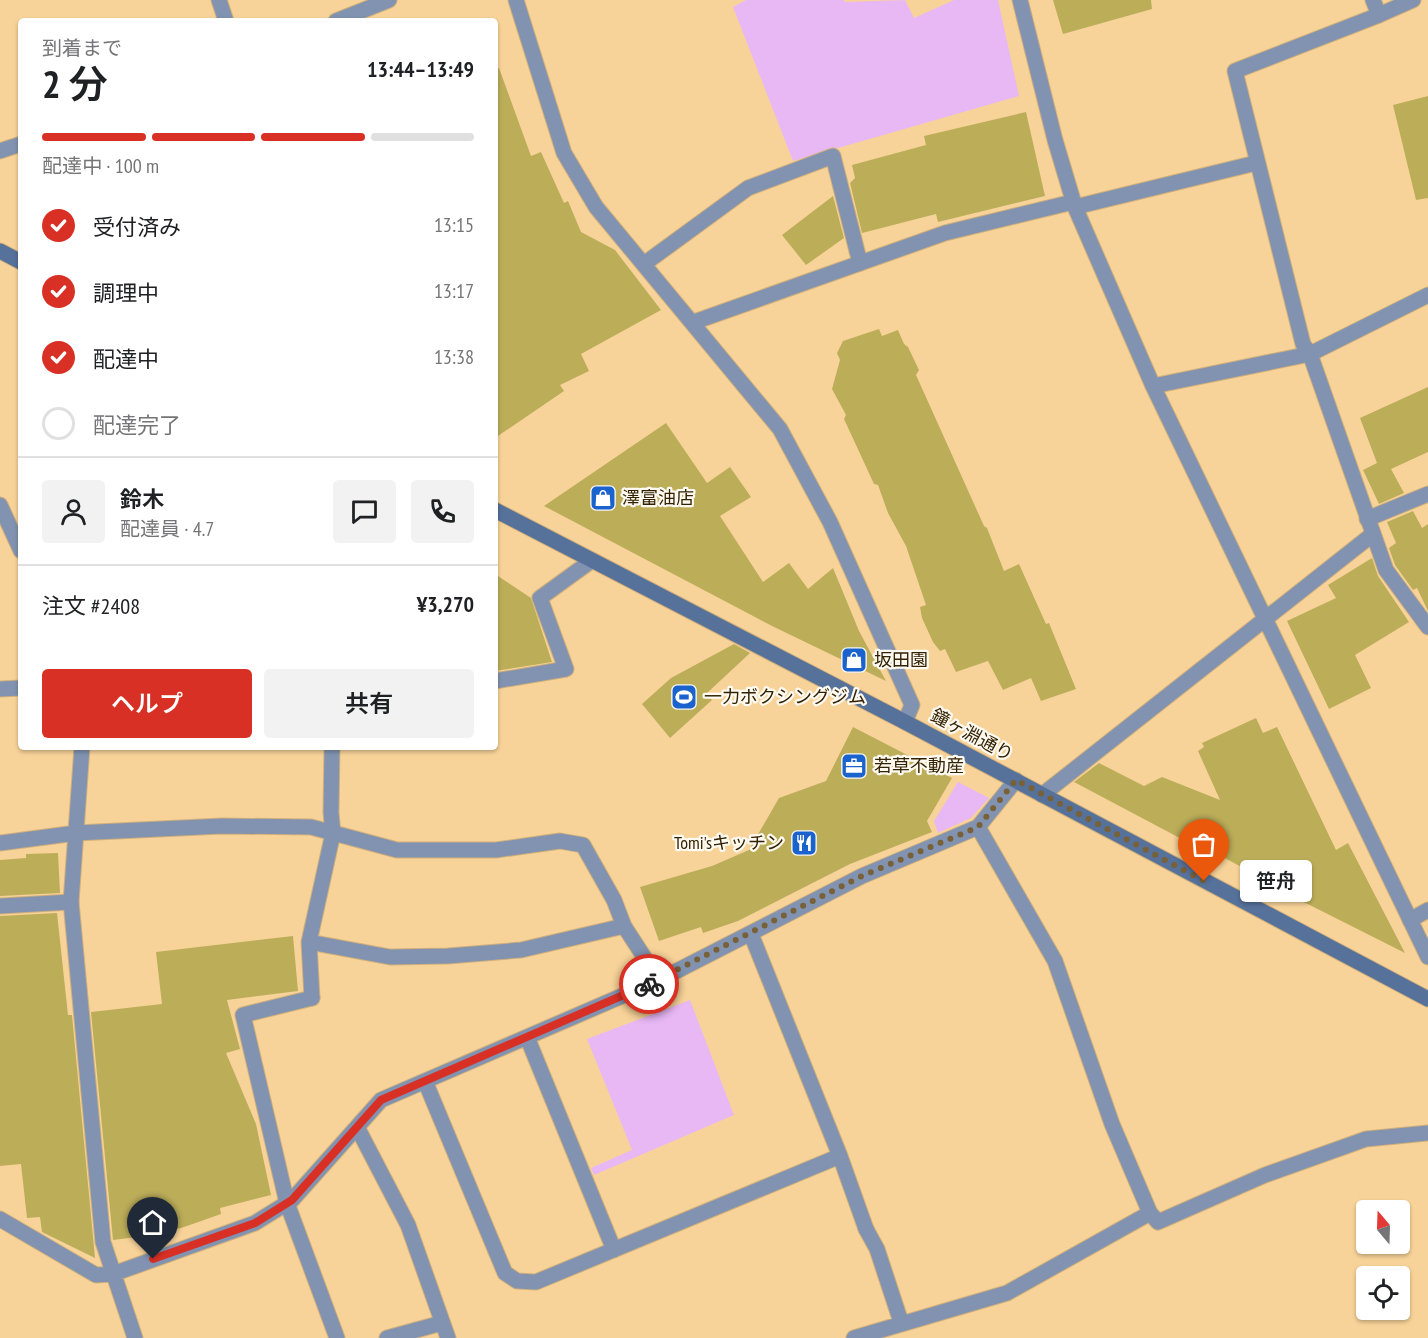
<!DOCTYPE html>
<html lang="ja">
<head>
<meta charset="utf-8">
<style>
  :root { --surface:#fff; --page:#f2f2f2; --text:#202124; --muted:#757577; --line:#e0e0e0; --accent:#d93025 }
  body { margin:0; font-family:"PT Sans Narrow","Noto Sans JP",sans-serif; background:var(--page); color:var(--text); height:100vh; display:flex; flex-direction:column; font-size:22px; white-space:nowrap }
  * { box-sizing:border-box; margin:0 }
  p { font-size:20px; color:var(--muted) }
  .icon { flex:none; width:33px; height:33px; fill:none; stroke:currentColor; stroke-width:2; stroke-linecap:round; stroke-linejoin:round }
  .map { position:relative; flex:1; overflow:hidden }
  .details { position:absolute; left:18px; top:18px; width:480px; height:732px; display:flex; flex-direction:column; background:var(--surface); border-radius:6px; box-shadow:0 2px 4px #0004 }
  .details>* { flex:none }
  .needle { width:39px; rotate:341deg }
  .buttons { position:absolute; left:1356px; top:1200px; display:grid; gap:12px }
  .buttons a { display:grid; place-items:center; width:54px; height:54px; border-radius:6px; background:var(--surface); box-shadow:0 2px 4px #0004; font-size:30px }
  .pin { position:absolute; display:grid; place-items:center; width:51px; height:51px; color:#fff; margin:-62px -26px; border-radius:50% 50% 50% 0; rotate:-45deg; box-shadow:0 0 6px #0007 }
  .pin .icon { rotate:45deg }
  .courier { position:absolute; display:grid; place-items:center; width:60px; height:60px; margin:-30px; border:4px solid #d93025; border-radius:50%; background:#fff; color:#222; box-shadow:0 2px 8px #0007 }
  .bubble { position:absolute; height:42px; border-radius:6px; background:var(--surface); box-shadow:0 2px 4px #0004; font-size:20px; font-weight:600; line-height:42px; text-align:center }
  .overview em { font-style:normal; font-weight:600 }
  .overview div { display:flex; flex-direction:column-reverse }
  .overview { display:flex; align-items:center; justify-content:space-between; height:102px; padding:0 24px }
  h1 { font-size:39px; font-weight:600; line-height:45px }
  .bar { display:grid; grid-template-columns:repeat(4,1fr); gap:9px 6px; align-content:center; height:72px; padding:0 24px }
  .bar i { height:8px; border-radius:4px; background:var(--line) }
  .bar .on { background:var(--accent) }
  .bar p { grid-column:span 4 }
  .line { display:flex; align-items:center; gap:15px; padding:0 24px; border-top:2px solid var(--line) }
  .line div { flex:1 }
  .round { display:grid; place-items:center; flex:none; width:63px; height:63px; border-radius:6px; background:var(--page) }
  ol { padding:0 24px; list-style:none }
  li { display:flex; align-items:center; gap:18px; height:66px }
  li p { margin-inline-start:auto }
  li .icon { padding:6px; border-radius:50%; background:var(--accent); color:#fff; stroke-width:4 }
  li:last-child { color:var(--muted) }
  li i { width:33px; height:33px; border:3px solid var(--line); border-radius:50% }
  .action { display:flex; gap:12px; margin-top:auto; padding:12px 24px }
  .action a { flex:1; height:69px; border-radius:6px; background:var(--accent); color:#fff; font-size:24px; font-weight:600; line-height:69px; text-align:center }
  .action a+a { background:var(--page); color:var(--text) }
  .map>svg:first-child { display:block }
  .green { fill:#e8b8f5 }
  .building { fill:#bcad59 }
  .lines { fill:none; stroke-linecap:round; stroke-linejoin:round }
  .lane-casing { stroke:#d1b07b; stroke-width:17 }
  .street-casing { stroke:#d1b07b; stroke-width:17 }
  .secondary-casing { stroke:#d1b07b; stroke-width:17 }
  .lane { stroke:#8193b0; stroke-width:15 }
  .street { stroke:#8193b0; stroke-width:15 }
  .secondary { stroke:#56719a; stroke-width:15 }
  .done { stroke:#786037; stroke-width:6; stroke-dasharray:0 10.8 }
  .route { stroke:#d93025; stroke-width:8 }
  .labels { text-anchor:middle; stroke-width:4.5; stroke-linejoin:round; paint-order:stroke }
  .poi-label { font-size:18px; fill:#332202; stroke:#fefaf2; text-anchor:start }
  .street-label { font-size:18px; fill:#332202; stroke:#fefaf2 }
</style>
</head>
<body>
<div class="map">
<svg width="1428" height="1338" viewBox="0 0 1428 1338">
  <rect width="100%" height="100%" fill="#f8d399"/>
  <path class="green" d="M746,0H844L845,2L905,0L914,18L954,0H998L1019,96L793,161L733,7Z
    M958,782L989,798L971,818L938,833L934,821Z
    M690,1000L734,1115L594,1175L591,1168L632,1150L587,1039Z"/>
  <path class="building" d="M1053,0H1151L1152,9L1063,34Z
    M499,68L531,156L541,152L564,203L568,201L581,232L615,250L661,310L581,354L589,371L560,385L564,391L495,438V69Z
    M1428,96V198L1416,200L1393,105Z
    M1026,112L1045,196L938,222L936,214L862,233L850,183L855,178L852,165L926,145L924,136Z
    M833,196L844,238L806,265L782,235Z
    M879,329L882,336L898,330L904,344L908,347L919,370L916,375L984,526L987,528L1004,571L1019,564L1046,624L1049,623L1076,689L1041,701L1031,678L1003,690L988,661L956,672L945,649L940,651L933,642L922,618L920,607L926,605L906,546L888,513L878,485L874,484L844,419L846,415L832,389L840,360L837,353L843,341Z
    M1428,387V452L1391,469L1404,493L1379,504L1363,470L1377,463L1360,418Z
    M666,423L707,483L730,467L751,497L720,516L763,582L789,563L808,589L833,568L859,631L886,681L770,625L544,506Z
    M1413,511L1422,528L1428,524V611L1417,588L1413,590L1395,565L1389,548L1396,543L1387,522Z
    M1372,558L1378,576L1409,622L1355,655L1371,688L1329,709L1287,621L1336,598L1328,585Z
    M495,574L531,598L552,662L495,671Z
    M734,644L750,653L706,694L712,700L670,738L642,704L671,678Z
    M1256,718L1263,733L1277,727L1336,850L1348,843L1405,953L1258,879L1256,875L1212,851L1210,854L1074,782L1099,763L1144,786L1162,777L1220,800L1198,751L1204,747L1202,743Z
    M853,727L952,778L927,821L932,832L850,864L738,921L703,933L701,927L659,941L640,887L712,866L749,850L779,798L826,781Z
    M58,853L60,893L0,896V860L26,858V854Z
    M57,913L68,1015H72L95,1258L42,1232L40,1217L27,1218L21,1164L0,1166V916Z
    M293,936L298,991L227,1000L240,1049L226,1053L256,1124L271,1195L220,1208L221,1214L184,1227L161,1234L113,1240L91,1012L162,1004L156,952Z"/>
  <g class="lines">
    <g class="lane-casing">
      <path id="lane" d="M219,0L226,21
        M1373,0L1379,15L1235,71L1303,344L1310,354L1386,570L1428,627
        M644,264L748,188L833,156L860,263
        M495,681L566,669L540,598L591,561
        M0,689L21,688
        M978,827L1055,961L1112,1124L1150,1213
        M0,906L71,902
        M1410,920L1428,910
        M312,998L243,1015L287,1203L337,1338
        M866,1229L877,1249L901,1322
        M387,1338L442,1323
        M854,1338L1007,1293L1150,1213L1158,1222L1265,1175L1366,1139L1428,1133"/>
    </g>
    <g class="street-casing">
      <path id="street" d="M516,0L564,153L596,207L780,429L830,522L912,705L905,722
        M1020,0L1055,140L1075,207L1153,386L1428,957
        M1379,15L1413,0
        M336,21L389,0
        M0,151L21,144
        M1075,207L1256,163
        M694,322L945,233L1073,202
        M1153,386L1310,354L1428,295
        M0,505L21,551
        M1367,519L1428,494
        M82,747L71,902L103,1242L135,1338
        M1042,795L1373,534
        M0,843L76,833L222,826L311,827L397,850H496L560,841L583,845L614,900L624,926L659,980
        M751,934L840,1156L866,1229
        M309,942L390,957L448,956L521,950L624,926
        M312,998L309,942L333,833L331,813L332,747
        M527,1037L614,1250
        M425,1081L505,1273L517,1281L536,1282L840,1156
        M357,1127L408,1225L448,1338
        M0,1219L96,1275L113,1274L255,1223L292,1200L381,1100L659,980L862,876L978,827L1016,780"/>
    </g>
    <g class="secondary-casing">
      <path id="secondary" d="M0,251L21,262
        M495,510L905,722L1428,999"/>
    </g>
    <use href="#lane" class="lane"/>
    <use href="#street" class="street"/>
    <use href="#secondary" class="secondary"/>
  </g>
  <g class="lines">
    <path class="done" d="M649,984L862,876L978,827L1016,780L1204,881"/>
    <path class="route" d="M153,1259L255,1223L292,1200L381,1100L649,984"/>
  </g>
  <defs>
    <g id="shop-square" transform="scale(1.35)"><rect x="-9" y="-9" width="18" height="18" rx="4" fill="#1a62cd" stroke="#fefaf2"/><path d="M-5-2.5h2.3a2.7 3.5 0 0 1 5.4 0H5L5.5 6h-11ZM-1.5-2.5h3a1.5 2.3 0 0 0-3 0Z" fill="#fff"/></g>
    <g id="stadium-square" transform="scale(1.35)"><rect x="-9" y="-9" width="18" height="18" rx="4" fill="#1a62cd" stroke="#fefaf2"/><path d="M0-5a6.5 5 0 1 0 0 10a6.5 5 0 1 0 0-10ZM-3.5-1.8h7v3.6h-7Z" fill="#fff"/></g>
    <g id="office-square" transform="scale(1.35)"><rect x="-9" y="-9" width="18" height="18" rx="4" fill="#1a62cd" stroke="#fefaf2"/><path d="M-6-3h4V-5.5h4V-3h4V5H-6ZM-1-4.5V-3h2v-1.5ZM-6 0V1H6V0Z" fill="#fff"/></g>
    <g id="restaurant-square" transform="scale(1.35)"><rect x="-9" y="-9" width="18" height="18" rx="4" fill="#1a62cd" stroke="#fefaf2"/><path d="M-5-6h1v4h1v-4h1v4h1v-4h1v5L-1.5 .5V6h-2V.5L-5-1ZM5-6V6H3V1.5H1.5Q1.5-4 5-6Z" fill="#fff"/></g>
  </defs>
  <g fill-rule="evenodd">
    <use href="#shop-square" x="603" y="498"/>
    <use href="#shop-square" x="854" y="660"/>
    <use href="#stadium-square" x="684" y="697"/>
    <use href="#office-square" x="854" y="766"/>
    <use href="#restaurant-square" x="804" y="843"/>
  </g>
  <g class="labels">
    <g class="poi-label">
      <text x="622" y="504">澤富油店</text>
      <text x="874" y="666">坂田園</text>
      <text x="704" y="703">一力ボクシングジム</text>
      <text x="874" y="772">若草不動産</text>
      <text x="784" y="849" text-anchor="end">Tomi'sキッチン</text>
    </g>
    <g class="street-label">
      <text transform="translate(972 735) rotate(28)" y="6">鐘ヶ淵通り</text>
    </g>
  </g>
</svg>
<div class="buttons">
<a><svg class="needle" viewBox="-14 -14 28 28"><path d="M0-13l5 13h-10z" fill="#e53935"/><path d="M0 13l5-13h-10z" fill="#757577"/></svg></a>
<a><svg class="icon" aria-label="locate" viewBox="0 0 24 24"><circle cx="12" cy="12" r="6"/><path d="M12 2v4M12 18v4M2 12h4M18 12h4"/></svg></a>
</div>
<div class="pin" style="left:1204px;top:881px;background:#ea580c"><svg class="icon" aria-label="bag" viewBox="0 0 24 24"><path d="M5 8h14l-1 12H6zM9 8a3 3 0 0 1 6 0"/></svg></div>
<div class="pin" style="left:153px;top:1259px;background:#1f2937"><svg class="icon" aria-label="home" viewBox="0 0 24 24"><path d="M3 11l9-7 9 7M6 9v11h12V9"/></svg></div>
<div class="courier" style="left:649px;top:984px"><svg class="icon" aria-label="bike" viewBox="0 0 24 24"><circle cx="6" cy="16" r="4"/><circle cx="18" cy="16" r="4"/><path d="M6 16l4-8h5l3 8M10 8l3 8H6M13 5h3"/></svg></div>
<div class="bubble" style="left:1240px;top:860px;width:72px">笹舟</div>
<section class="details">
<div class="overview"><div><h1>2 分</h1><p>到着まで</p></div><em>13:44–13:49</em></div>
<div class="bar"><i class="on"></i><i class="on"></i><i class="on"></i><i></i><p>配達中 · 100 m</p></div>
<ol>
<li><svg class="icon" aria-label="check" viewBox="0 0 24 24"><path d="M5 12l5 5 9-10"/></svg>受付済み<p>13:15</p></li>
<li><svg class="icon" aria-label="check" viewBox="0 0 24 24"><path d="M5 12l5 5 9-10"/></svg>調理中<p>13:17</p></li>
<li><svg class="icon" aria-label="check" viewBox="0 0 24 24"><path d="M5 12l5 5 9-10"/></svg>配達中<p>13:38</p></li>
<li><i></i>配達完了</li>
</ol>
<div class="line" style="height:108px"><a class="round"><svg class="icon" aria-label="person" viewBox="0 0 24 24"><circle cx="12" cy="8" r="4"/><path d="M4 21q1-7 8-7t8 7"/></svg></a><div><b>鈴木</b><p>配達員 · 4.7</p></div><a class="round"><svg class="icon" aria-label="chat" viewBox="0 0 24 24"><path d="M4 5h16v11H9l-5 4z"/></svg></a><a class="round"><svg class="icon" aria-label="phone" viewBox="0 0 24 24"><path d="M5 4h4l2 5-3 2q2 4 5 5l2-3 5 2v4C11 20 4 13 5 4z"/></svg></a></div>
<div class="line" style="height:78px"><div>注文 #2408</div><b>¥3,270</b></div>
<div class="action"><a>ヘルプ</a><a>共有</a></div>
</section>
</div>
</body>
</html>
